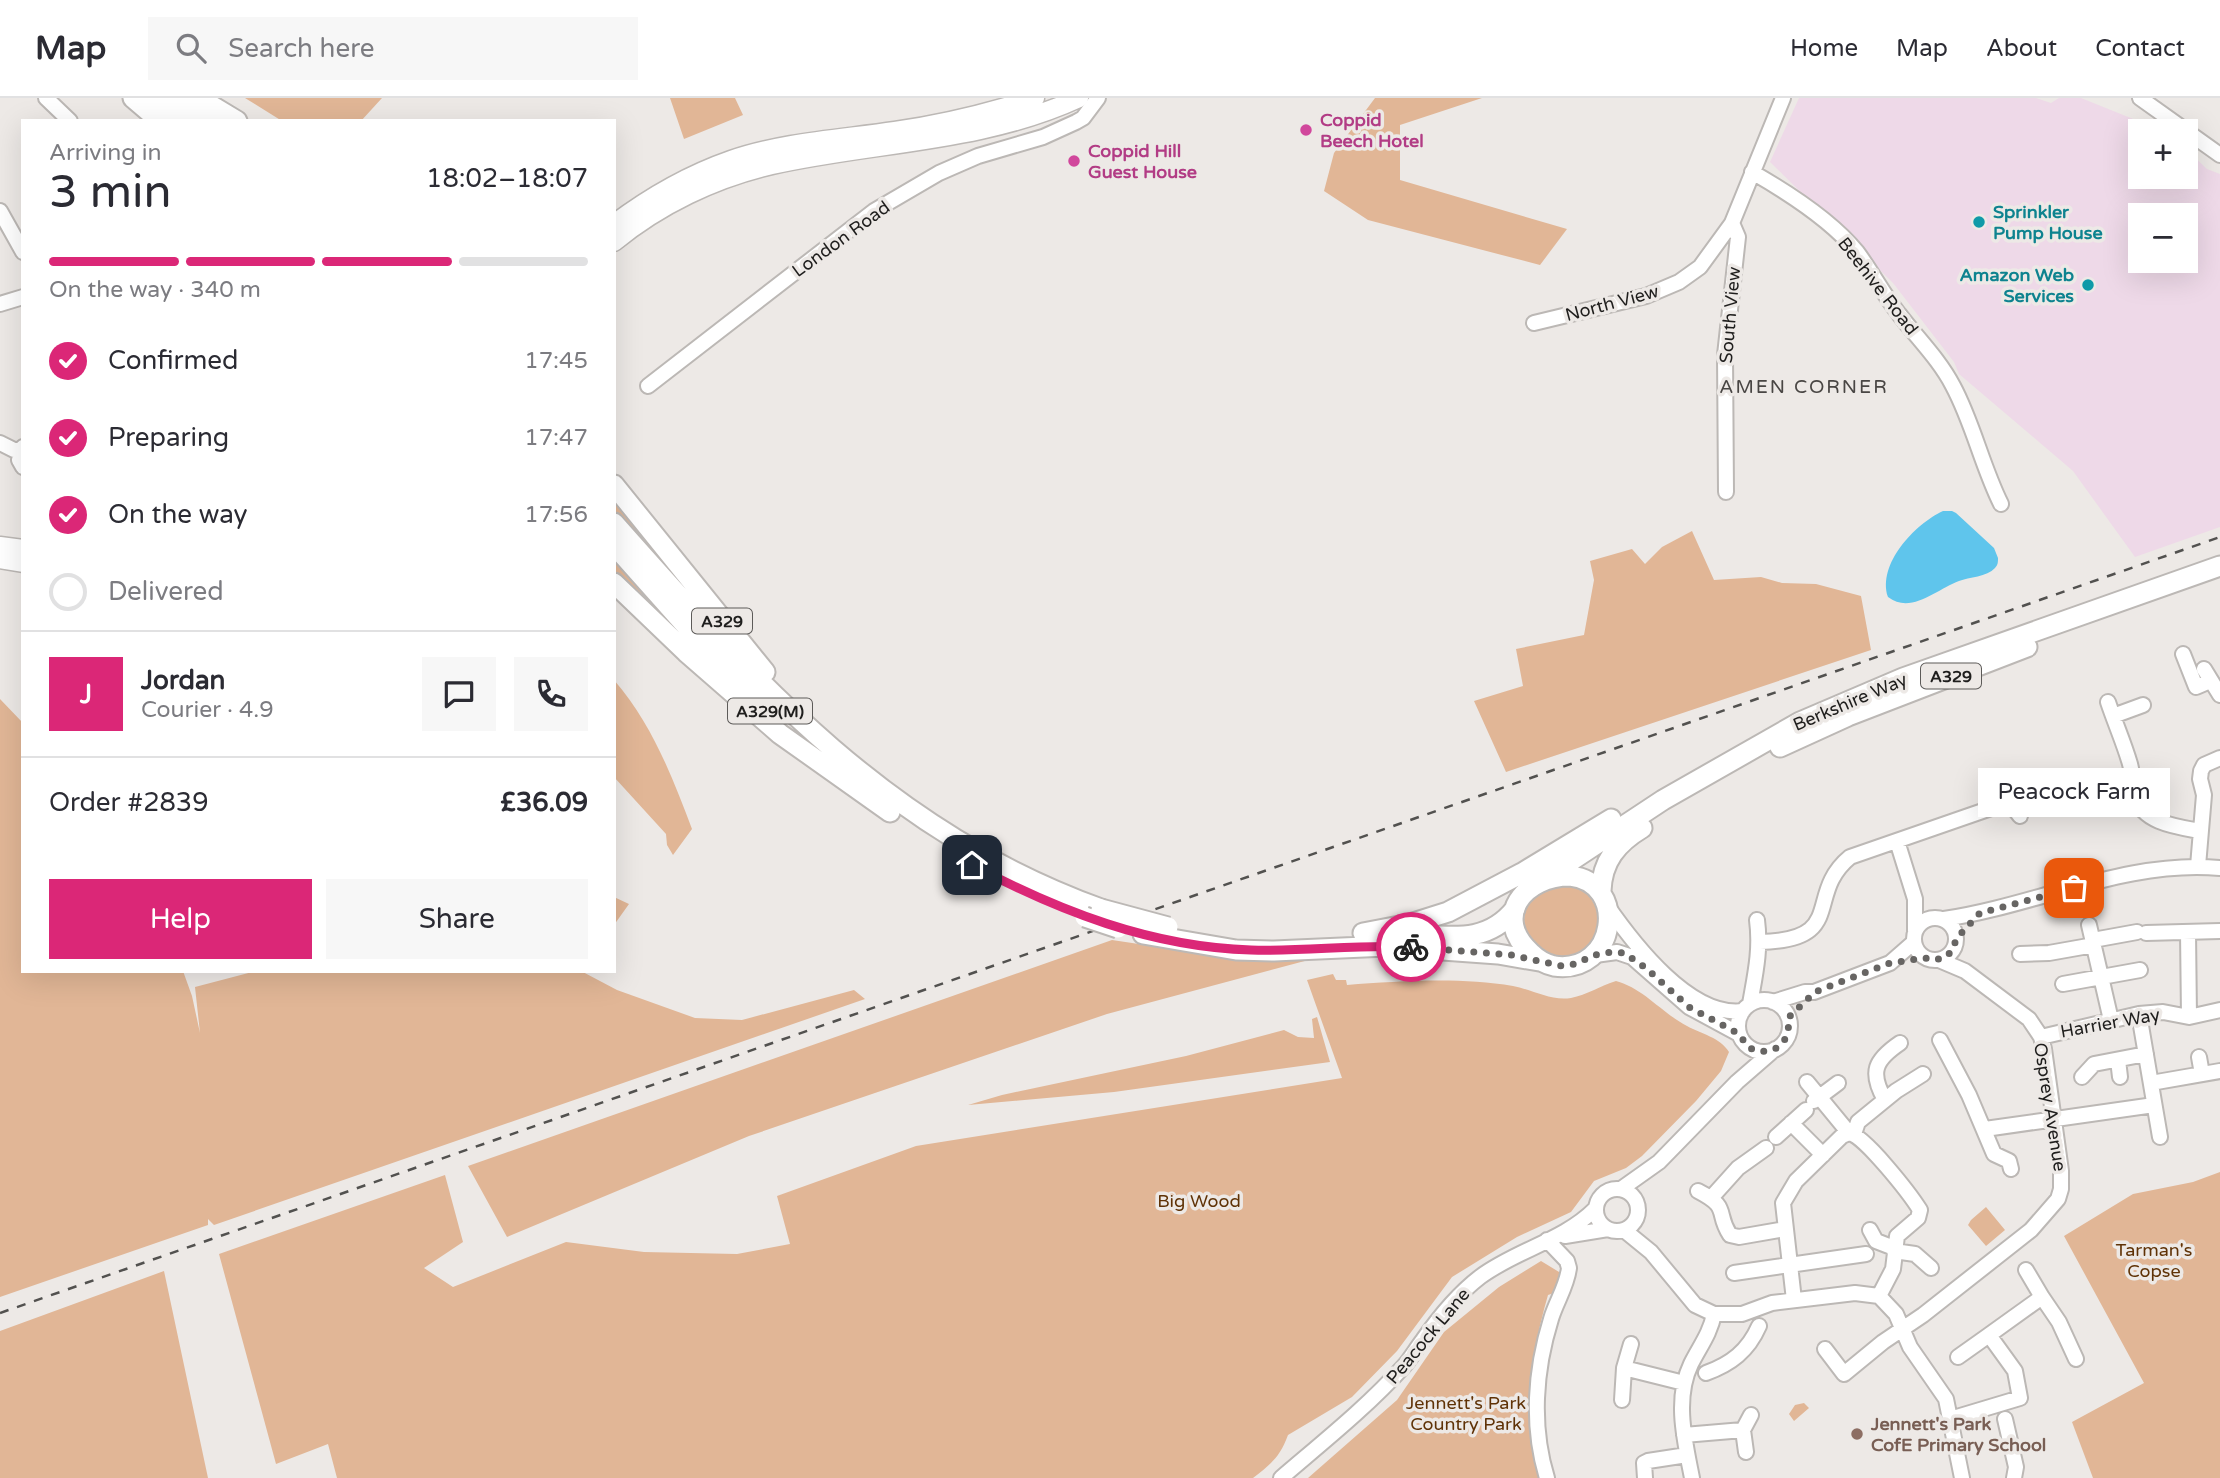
<!DOCTYPE html>
<html lang="en">
<head>
<meta charset="utf-8">
<style>
  :root { --surface:#fff; --page:#f7f7f7; --text:#2b2b33; --muted:#7c7c81; --line:#e1e1e2; --accent:#db2777 }
  body { margin:0; font-family:"Varela Round",sans-serif; background:var(--page); color:var(--text); height:100vh; display:flex; flex-direction:column; font-size:26px; white-space:nowrap }
  * { box-sizing:border-box; margin:0 }
  p { font-size:23px; color:var(--muted) }
  .icon { flex:none; width:38px; height:38px; fill:none; stroke:currentColor; stroke-width:2; stroke-linecap:round; stroke-linejoin:round }
  .map { position:relative; flex:1; overflow:hidden }
  .panel { position:absolute; left:21px; top:21px; width:595px; height:854px; display:flex; flex-direction:column; background:var(--surface); border-radius:0px; box-shadow:0 7px 28px #0002 }
  .panel>* { flex:none }
  .buttons { position:absolute; left:2128px; top:21px; display:grid; gap:14px }
  .buttons a { display:grid; place-items:center; width:70px; height:70px; border-radius:0px; background:var(--surface); box-shadow:0 7px 28px #0002; font-size:35px }
  .pin { position:absolute; display:grid; place-items:center; width:60px; height:60px; color:#fff; margin:-30px; border-radius:14px; box-shadow:0 4px 10px #0006 }
  .courier { position:absolute; display:grid; place-items:center; width:70px; height:70px; margin:-35px; border:5px solid #db2777; border-radius:50%; background:#fff; color:#222; box-shadow:0 2px 9px #0007 }
  .bubble { position:absolute; height:49px; border-radius:0px; background:var(--surface); box-shadow:0 7px 28px #0002; font-size:23px; font-weight:600; line-height:49px; text-align:center }
  .summary em { font-style:normal; font-weight:600 }
  .summary div { display:flex; flex-direction:column-reverse }
  .summary { display:flex; align-items:center; justify-content:space-between; height:119px; padding:0 28px }
  h1 { font-size:46px; font-weight:600; line-height:52px }
  .bar { display:grid; grid-template-columns:repeat(4,1fr); gap:10px 7px; align-content:center; height:84px; padding:0 28px }
  .bar i { height:9px; border-radius:5px; background:var(--line) }
  .bar .current { background:var(--accent) }
  .bar p { grid-column:span 4 }
  .line { display:flex; align-items:center; gap:18px; padding:0 28px; border-top:2px solid var(--line) }
  .line div { flex:1 }
  .round { display:grid; place-items:center; flex:none; width:74px; height:74px; border-radius:0px; background:var(--page) }
  ol { padding:0 28px; list-style:none }
  li { display:flex; align-items:center; gap:21px; height:77px }
  li p { margin-inline-start:auto }
  li .icon { padding:7px; border-radius:50%; background:var(--accent); color:#fff; stroke-width:4 }
  li:last-child { color:var(--muted) }
  li i { width:38px; height:38px; border:4px solid var(--line); border-radius:50% }
  .primary-button { display:flex; gap:14px; margin-top:auto; padding:14px 28px }
  .primary-button a { flex:1; height:80px; border-radius:0px; background:var(--accent); color:#fff; font-size:28px; font-weight:600; line-height:80px; text-align:center }
  .primary-button a+a { background:var(--page); color:var(--text) }
  header { display:flex; align-items:center; gap:42px; box-sizing:border-box; height:98px; padding:0 35px; background:var(--surface); border-bottom:2px solid var(--line) }
  header strong { font-size:33px }
  nav { display:flex; gap:38px; margin-inline-start:auto; font-size:24px }
  .search { width:490px; height:63px; background:var(--page); display:flex; align-items:center; gap:18px; box-sizing:border-box; padding:0 24px; border-radius:0px; color:var(--muted); font-size:26px }
  .map>svg:first-child { display:block }
  .commercial { fill:#eed9e8; fill-rule:evenodd }
  .green { fill:#e1b696 }
  .water { fill:#5fc5ec }
  .lines { fill:none; stroke-linecap:round; stroke-linejoin:round }
  .minor-casing { stroke:#bcb8b5; stroke-width:18 }
  .major-casing { stroke:#bcb8b5; stroke-width:21 }
  .highway-casing { stroke:#bcb8b5; stroke-width:23 }
  .minor { stroke:#fff; stroke-width:14 }
  .major { stroke:#fff; stroke-width:18 }
  .highway { stroke:#fff; stroke-width:19 }
  .rail { stroke:#52514f; stroke-width:2.5; stroke-dasharray:9 9; stroke-linecap:butt }
  .highway-bridge-casing { stroke:#bcb8b5; stroke-width:23; stroke-linecap:butt }
  .highway-bridge { stroke:#fff; stroke-width:19 }
  .done { stroke:#676563; stroke-width:7; stroke-dasharray:0 12.6 }
  .route { stroke:#db2777; stroke-width:9 }
  .hotel-dot { fill:#d1479c; stroke:#ede9e6; stroke-width:2.5 }
  .culture-dot { fill:#0f9aa8; stroke:#ede9e6; stroke-width:2.5 }
  .education-dot { fill:#8d6e63; stroke:#ede9e6; stroke-width:2.5 }
  .labels { text-anchor:middle; stroke-width:7; stroke-linejoin:round; paint-order:stroke }
  .shield { fill:#ede9e6; stroke:#5d5b59; stroke-width:2 }
  .shield-label { font-size:16px; font-weight:bold; fill:#1f1e1d }
  .hotel-label { font-size:18px; font-weight:bold; fill:#b23c85; stroke:#ede9e6; text-anchor:start }
  .culture-label { font-size:18px; font-weight:bold; fill:#0d838f; stroke:#ede9e6; text-anchor:start }
  .street-label { font-size:18px; fill:#1f1e1d; stroke:#ede9e6 }
  .park-label { font-size:18px; fill:#5f3206; stroke:#ede9e6 }
  .education-label { font-size:18px; font-weight:bold; fill:#785e54; stroke:#ede9e6; text-anchor:start }
  .neighbourhood-label { font-size:19px; letter-spacing:2px; fill:#494644; stroke:#ede9e6 }
</style>
</head>
<body>
<header>
<strong>Map</strong>
<div class="search"><svg class="icon" aria-label="search" viewBox="0 0 24 24"><circle cx="10" cy="10" r="6"/><path d="M15 15l6 6"/></svg>Search here</div>
<nav><a>Home</a><a>Map</a><a>About</a><a>Contact</a></nav>
</header>
<div class="map">
<svg width="2220" height="1380" viewBox="0 0 2220 1380">
  <rect width="100%" height="100%" fill="#ede9e6"/>
  <path class="commercial" d="M1799,0H2036L2051,5L2059,0H2081L2163,33H2140V79H2186V51L2207,71L2220,76V429L2135,459L2073,373L1959,276L1954,264L1893,185L1770,64ZM2140,117H2186V163H2140Z"/>
  <path class="green" d="M245,0H382L361,23H282Z
    M670,0H735L743,17L684,41Z
    M1375,0H1482L1400,27V82L1567,131L1540,167L1368,122L1324,93L1334,55Z
    M614,396L683,487L658,464L614,414Z
    M1692,433L1714,482L1761,479L1782,485L1816,486L1861,498L1871,552L1506,674L1474,603L1523,588L1516,551L1584,537L1594,482L1590,463L1632,451L1645,466L1662,449Z
    M614,459L678,530L676,534L614,477Z
    M614,582C652,626 672,678 692,731L673,757L667,747L666,736L614,679Z
    M0,601L23,625V873H183L192,898L200,935L195,889L256,873H581L617,892L695,920L742,922L854,892L865,901L214,1127L208,1121V1127L0,1199Z
    M1524 822a37 37 0 1 1 74 0a37 37 0 1 1-74 0Z
    M614,799L629,806L614,827Z
    M1112,842L1239,861L1331,856L1107,916L749,1038L507,1139L468,1068Z
    M1333,876L1336,882H1346L1347,887C1400,883 1460,879 1513,888C1533,892 1550,903 1571,900C1587,897 1600,888 1616,883C1643,890 1662,915 1687,928C1701,936 1720,939 1729,954L1721,973L1696,1003L1642,1058L1626,1070L1594,1083L1571,1114L1517,1139L1452,1179L1397,1253L1352,1299L1288,1337C1280,1359 1271,1366 1253,1380H337L328,1346L276,1366L219,1156L445,1077L463,1144L424,1170L453,1189L566,1144L644,1154L737,1156L790,1146L777,1098L916,1048L1342,980L1307,882Z
    M1317,919L1330,964L1114,994L968,1007L1002,997L1186,958L1284,932L1298,939L1314,940L1312,921Z
    M2220,1074V1380H2093L2072,1324L2144,1285L2064,1138L2133,1096L2193,1084Z
    M1986,1109L2005,1132L1986,1148L1968,1127L1971,1122Z
    M1541,1163L1564,1177L1554,1195L1548,1197C1531,1256 1521,1320 1541,1380H1308L1397,1302L1444,1234L1499,1189Z
    M164,1173L208,1380H0V1233Z
    M1804,1305L1809,1310L1794,1323L1789,1316L1795,1307Z"/>
  <path class="water" d="M1943,413H1952L1956,415L1994,450L1998,460C1998,464 1998,467 1995,470C1987,479 1969,479 1959,483C1937,491 1911,517 1888,499C1877,466 1915,426 1943,413Z"/>
  <g class="lines">
    <g class="minor-casing">
      <path id="minor" d="M46,0L70,23
        M2140,0L2220,57
        M1752,74C1787,94 1832,123 1857,154C1872,174 1883,196 1899,216C1917,240 1939,261 1953,288C1973,325 1982,368 2001,406
        M0,113L23,154
        M0,206L23,199
        M1534,225L1646,198L1679,184L1700,169L1732,125L1783,0
        M648,288L874,113L939,75L978,58L1043,39L1076,24L1083,20L1098,0
        M0,345L14,352H22
        M23,349L19,362L23,369
        M1726,394L1725,257L1738,139L1732,125
        M2183,556L2196,589L2210,583
        M2204,571L2220,597
        M2108,604C2115,625 2124,645 2130,666C2133,677 2133,688 2136,699C2142,725 2178,729 2200,733
        M2113,618L2143,607
        M1897,743L1915,801V833
        M2198,768L2204,697L2200,681L2201,673L2204,667L2220,660
        M1606,806C1633,845 1690,920 1743,913
        M1914 841a21 21 0 1 1 42 0a21 21 0 1 1-42 0Z
        M1944,821C2034,808 2128,761 2220,770
        M2089,827L2111,922
        M2188,834L2189,919
        M2146,835L2220,833
        M2093,842L2137,834
        M1760,844C1848,842 1804,797 1850,759L2000,707C2010,706 2014,710 2020,718
        M2020,856L2049,855L2094,847
        M1595,857L1617,854L1632,859L1689,909L1739,936
        M2063,886L2140,872
        M1738 928a26 26 0 1 1 52 0a26 26 0 1 1-52 0Z
        M1773,904L1805,894H1814L1890,865L1914,844
        M1750,906C1755,877 1761,852 1757,822
        M2139,916L2160,1039
        M2041,939L2139,916L2163,914L2189,919L2220,912
        M1940,942L1969,997L1994,1056L2009,1063L2011,1071
        M2199,959L2202,976
        M2118,962L2120,979
        M2082,979L2094,966L2146,956
        M1807,984L1849,1035
        M2151,985L2220,973
        M1885,1002C1869,974 1875,962 1900,945
        M1814,1003L1838,985
        M1791,1025L1823,1057
        M1985,1031L2154,1007
        M1854,1036L1858,1024L1896,993L1923,976
        M1776,1039L1806,1012
        M1596 1112a21 21 0 1 1 42 0a21 21 0 1 1-42 0Z
        M1621,1091L1659,1064L1737,984L1775,951
        M1698,1093C1731,1110 1715,1114 1730,1137L1739,1139L1785,1131
        M1711,1100L1738,1070L1766,1050
        M1624,1132L1651,1154L1695,1207L1714,1216H1742L1772,1205L1855,1195L1879,1198L1896,1216L1910,1249L1946,1301L1962,1380
        M1870,1132L1876,1143L1894,1150
        M1565,1138L1608,1131
        M1894,1153L1915,1156L1931,1170
        M2026,1172L2042,1199
        M1734,1175L1866,1156
        M1794,1202L1783,1105L1796,1083L1842,1038L1849,1035C1864,1037 1910,1096 1920,1112L1918,1120L1897,1138L1893,1171L1879,1198
        M1825,1251L1844,1276L1883,1244L1923,1217L2031,1132L2058,1101L2061,1091V1073L2044,951L2041,939L2029,921L1965,873L1939,862
        M1958,1259L1989,1237
        M1624,1270L1684,1285
        M1706,1275C1731,1266 1748,1253 1759,1228
        M1622,1302L1624,1270L1631,1246
        M1950,1321L2020,1300L2015,1273L1989,1237L2042,1199L2059,1224L2076,1261
        M2005,1321L2016,1369L2014,1380
        M1743,1332L1746,1354
        M1684,1337L1743,1332L1751,1317
        M1281,1380C1323,1344 1367,1309 1404,1268C1411,1260 1416,1251 1423,1242C1439,1219 1458,1196 1480,1179C1516,1152 1563,1143 1595,1111
        M1547,1380C1531,1328 1535,1272 1551,1221C1556,1204 1567,1188 1569,1170L1567,1163L1547,1142
        M1645,1380L1644,1365L1648,1363L1687,1357
        M1692,1380C1685,1344 1674,1301 1691,1266C1700,1248 1710,1236 1714,1216"/>
    </g>
    <g class="major-casing">
      <path id="major" d="M614,126C650,99 688,77 731,62C783,44 841,41 895,33C943,26 989,15 1035,0
        M614,144C659,107 715,80 772,67C874,44 982,45 1079,0
        M0,448L23,451
        M0,461L23,465"/>
    </g>
    <g class="highway-casing">
      <path id="highway" d="M133,0L160,23
        M154,0L185,23
        M178,0L208,23
        M199,0L237,23
        M614,387L765,574
        M614,425C759,589 889,734 1101,811
        M614,447L687,529L756,600
        M614,485L686,554L780,636L890,714
        M1780,649L1848,618L2027,549
        M1570,778C1629,784 1617,877 1554,868C1545,866 1538,862 1531,855C1491,819 1524,778 1570,778Z
        M1545,780L1663,702L1800,624L1903,580L2220,468
        M1601,793C1602,763 1617,745 1642,730
        M1363,835L1410,826L1448,814L1522,775L1611,721
        M1143,836L1236,852L1274,853L1387,848L1498,856L1539,863
        M1400,836C1443,836 1484,850 1515,811"/>
    </g>
    <use href="#minor" class="minor"/>
    <use href="#major" class="major"/>
    <use href="#highway" class="highway"/>
    <path class="rail" d="M0,1215L2220,439"/>
    <g class="highway-bridge-casing">
      <path id="highway-bridge" d="M1101,811L1168,829
        M1085,819L1118,830"/>
    </g>
    <use href="#highway-bridge" class="highway-bridge"/>
  </g>
  <g class="lines">
    <path class="done" d="M1411,849L1511,857L1562,868L1575,866L1595,857L1611,854L1624,855L1646,870L1689,909L1739,936L1748,949C1771,961 1792,946 1788,920L1815,894L1835,886L1890,865L1925,860L1933,862L1944,860L1953,852L1956,841L1980,815L2074,790"/>
    <path class="route" d="M972,767C1059,813 1151,849 1251,852C1304,854 1357,846 1411,849"/>
  </g>
  <g class="hotel-dot">
    <circle cx="1306" cy="32" r="7"/>
    <circle cx="1074" cy="63" r="7"/>
  </g>
  <g class="culture-dot">
    <circle cx="1979" cy="124" r="7"/>
    <circle cx="2088" cy="187" r="7"/>
  </g>
  <circle class="education-dot" cx="1857" cy="1336" r="7"/>
  <g class="labels">
    <g class="shield">
      <rect x="692" y="510.5" width="60" height="25" rx="5"/>
      <rect x="1921" y="565.5" width="60" height="25" rx="5"/>
      <rect x="728" y="600.5" width="84" height="25" rx="5"/>
    </g>
    <g class="shield-label">
      <text x="722" y="529">A329</text>
      <text x="1951" y="584">A329</text>
      <text x="770" y="619">A329(M)</text>
    </g>
    <g class="hotel-label">
      <text x="1320" y="28">Coppid<tspan x="1320" dy="21">Beech Hotel</tspan></text>
      <text x="1088" y="59">Coppid Hill<tspan x="1088" dy="21">Guest House</tspan></text>
    </g>
    <g class="culture-label">
      <text x="1993" y="120">Sprinkler<tspan x="1993" dy="21">Pump House</tspan></text>
      <text x="2074" y="183" text-anchor="end">Amazon Web<tspan x="2074" dy="21">Services</tspan></text>
    </g>
    <g class="street-label">
      <text transform="translate(841 141) rotate(-36)" y="6">London Road</text>
      <text transform="translate(1878 188) rotate(52)" y="6">Beehive Road</text>
      <text transform="translate(1612 205) rotate(-15)" y="6">North View</text>
      <text transform="translate(1730 217) rotate(-85)" y="6">South View</text>
      <text transform="translate(1850 604) rotate(-23)" y="6">Berkshire Way</text>
      <text transform="translate(2110 925) rotate(-10)" y="6">Harrier Way</text>
      <text transform="translate(2050 1009) rotate(81)" y="6">Osprey Avenue</text>
      <text transform="translate(1428 1238) rotate(-50)" y="6">Peacock Lane</text>
    </g>
    <g class="park-label">
      <text x="1199" y="1109">Big Wood</text>
      <text x="2154" y="1158">Tarman's<tspan x="2154" dy="21">Copse</tspan></text>
      <text x="1466" y="1311">Jennett's Park<tspan x="1466" dy="21">Country Park</tspan></text>
    </g>
    <g class="education-label">
      <text x="1871" y="1332">Jennett's Park<tspan x="1871" dy="21">CofE Primary School</tspan></text>
    </g>
    <g class="neighbourhood-label">
      <text x="1804" y="295">AMEN CORNER</text>
    </g>
  </g>
</svg>
<div class="buttons">
<a>+</a>
<a>−</a>
</div>
<div class="pin" style="left:2074px;top:790px;background:#ea580c"><svg class="icon" aria-label="bag" viewBox="0 0 24 24"><path d="M5 8h14l-1 12H6zM9 8a3 3 0 0 1 6 0"/></svg></div>
<div class="pin" style="left:972px;top:767px;background:#1f2937"><svg class="icon" aria-label="home" viewBox="0 0 24 24"><path d="M3 11l9-7 9 7M6 9v11h12V9"/></svg></div>
<div class="courier" style="left:1411px;top:849px"><svg class="icon" aria-label="bike" viewBox="0 0 24 24"><circle cx="6" cy="16" r="4"/><circle cx="18" cy="16" r="4"/><path d="M6 16l4-8h5l3 8M10 8l3 8H6M13 5h3"/></svg></div>
<div class="bubble" style="left:1978px;top:670px;width:192px">Peacock Farm</div>
<section class="panel">
<div class="summary"><div><h1>3 min</h1><p>Arriving in</p></div><em>18:02–18:07</em></div>
<div class="bar"><i class="current"></i><i class="current"></i><i class="current"></i><i></i><p>On the way · 340 m</p></div>
<ol>
<li><svg class="icon" aria-label="check" viewBox="0 0 24 24"><path d="M5 12l5 5 9-10"/></svg>Confirmed<p>17:45</p></li>
<li><svg class="icon" aria-label="check" viewBox="0 0 24 24"><path d="M5 12l5 5 9-10"/></svg>Preparing<p>17:47</p></li>
<li><svg class="icon" aria-label="check" viewBox="0 0 24 24"><path d="M5 12l5 5 9-10"/></svg>On the way<p>17:56</p></li>
<li><i></i>Delivered</li>
</ol>
<div class="line" style="height:126px"><b class="round" style="background:var(--accent);color:#fff">J</b><div><b>Jordan</b><p>Courier · 4.9</p></div><a class="round"><svg class="icon" aria-label="chat" viewBox="0 0 24 24"><path d="M4 5h16v11H9l-5 4z"/></svg></a><a class="round"><svg class="icon" aria-label="phone" viewBox="0 0 24 24"><path d="M5 4h4l2 5-3 2q2 4 5 5l2-3 5 2v4C11 20 4 13 5 4z"/></svg></a></div>
<div class="line" style="height:91px"><div>Order #2839</div><b>£36.09</b></div>
<div class="primary-button"><a>Help</a><a>Share</a></div>
</section>
</div>
</body>
</html>
